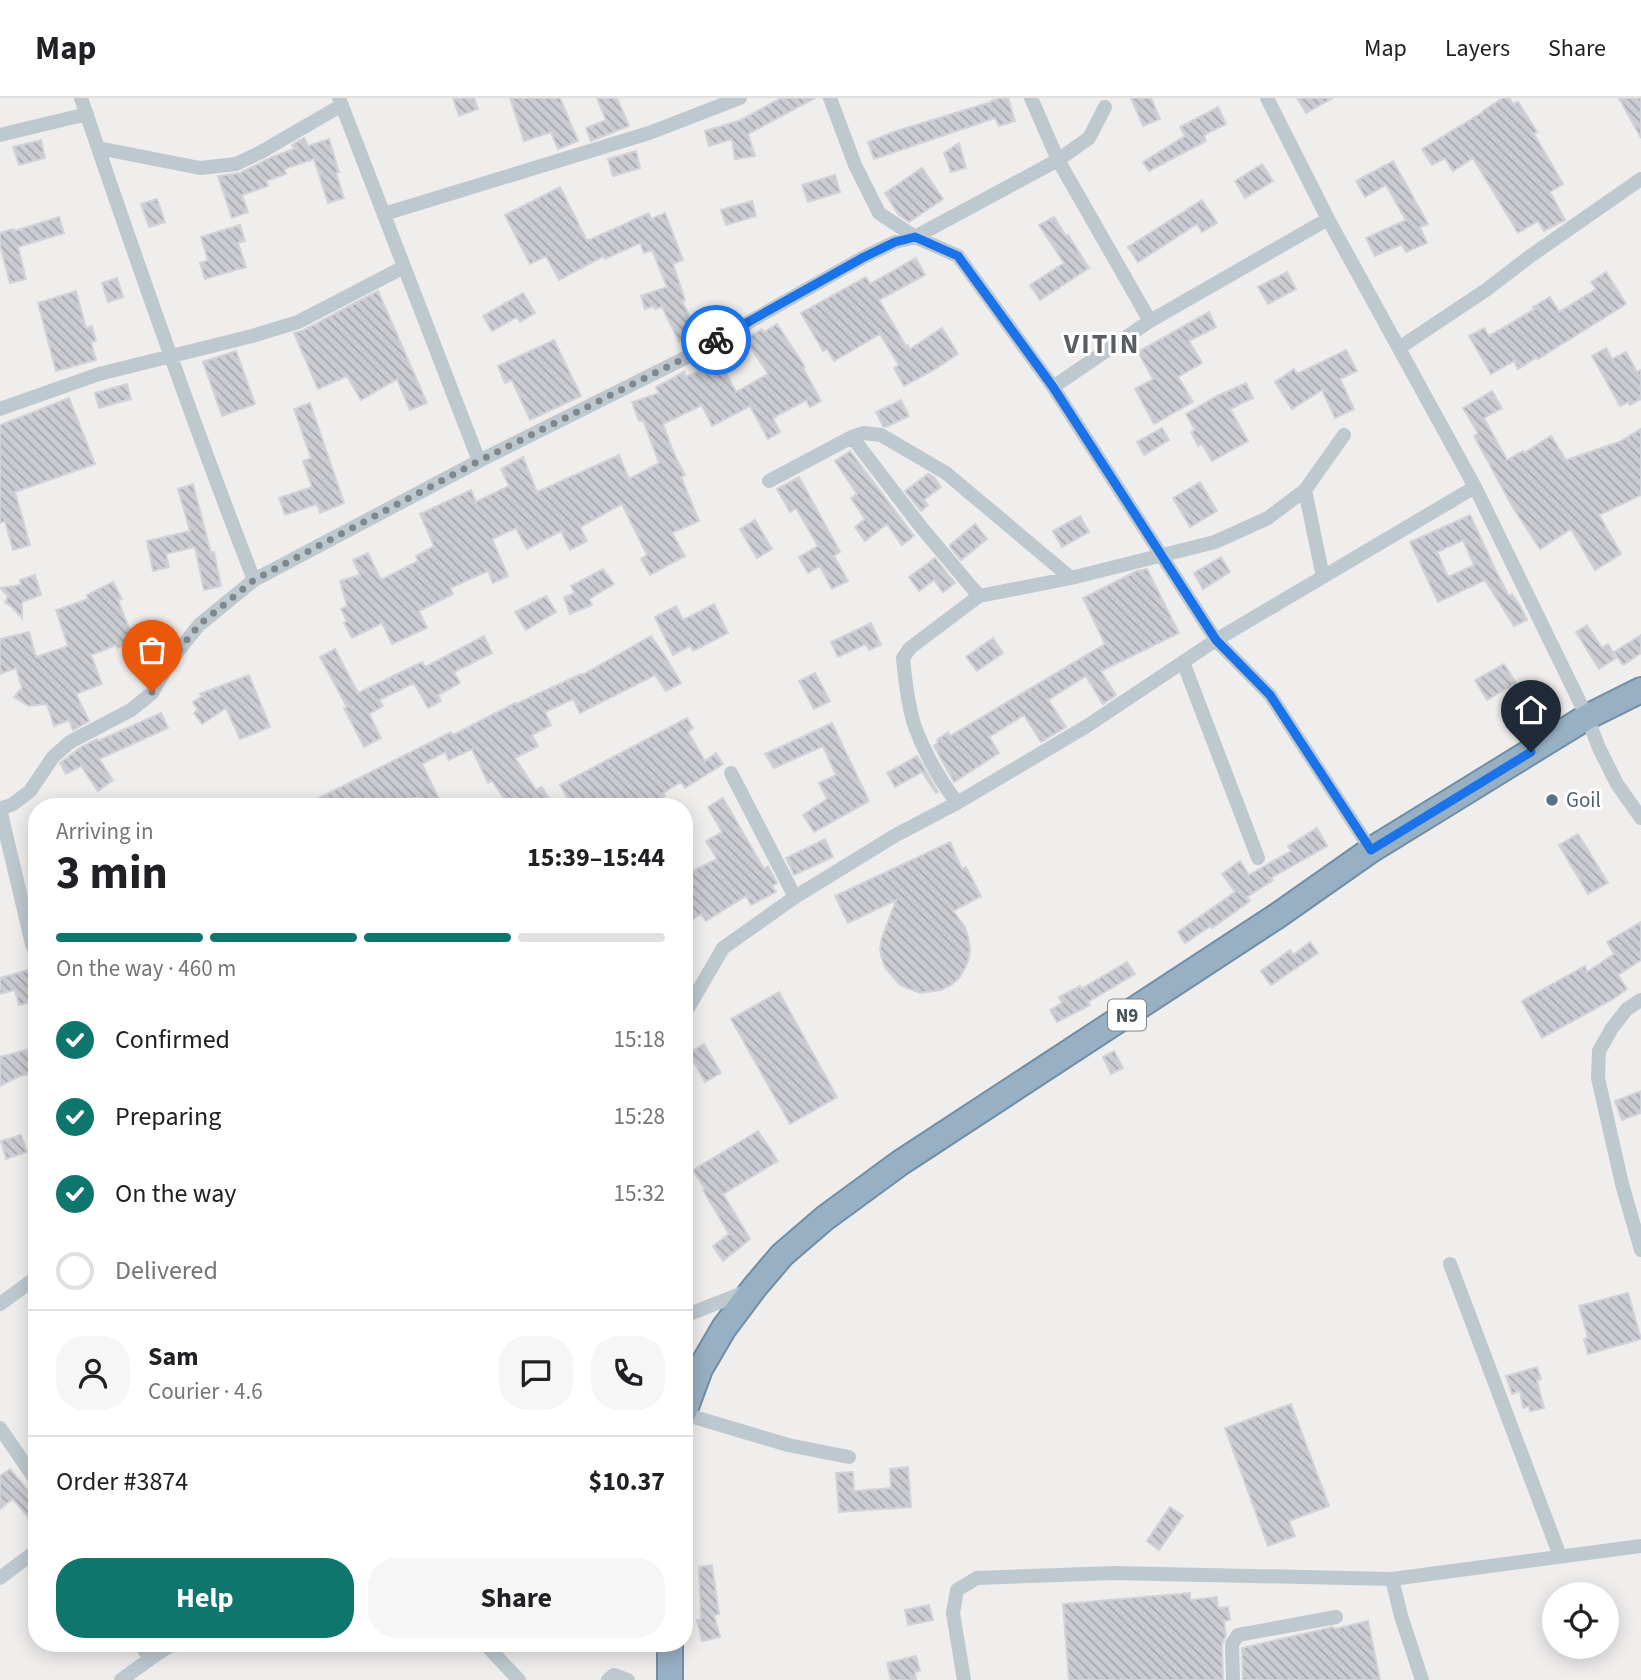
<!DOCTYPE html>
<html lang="en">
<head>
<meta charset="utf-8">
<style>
  :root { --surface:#fff; --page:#f6f6f6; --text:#202124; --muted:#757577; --line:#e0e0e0; --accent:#0f766e }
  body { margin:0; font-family:"Source Sans 3",sans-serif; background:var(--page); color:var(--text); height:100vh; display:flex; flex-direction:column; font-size:26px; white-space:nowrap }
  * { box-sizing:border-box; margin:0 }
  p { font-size:23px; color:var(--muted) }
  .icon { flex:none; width:38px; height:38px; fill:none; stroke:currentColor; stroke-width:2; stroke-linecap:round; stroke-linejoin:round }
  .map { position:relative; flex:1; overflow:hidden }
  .panel { position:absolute; left:28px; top:700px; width:665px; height:854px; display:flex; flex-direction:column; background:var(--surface); border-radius:28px; box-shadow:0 4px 18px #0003 }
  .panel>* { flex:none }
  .fabs { position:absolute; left:1542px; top:1484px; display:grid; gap:14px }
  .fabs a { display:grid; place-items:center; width:77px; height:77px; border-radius:50%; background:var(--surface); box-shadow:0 4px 18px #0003; font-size:35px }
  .pin { position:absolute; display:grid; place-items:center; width:60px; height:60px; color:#fff; margin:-72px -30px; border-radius:50% 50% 50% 0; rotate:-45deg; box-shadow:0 0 7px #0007 }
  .pin .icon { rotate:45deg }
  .courier { position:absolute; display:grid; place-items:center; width:70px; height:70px; margin:-35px; border:5px solid #1a73e8; border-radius:50%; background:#fff; color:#222; box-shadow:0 2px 9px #0007 }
  .overview em { font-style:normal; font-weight:700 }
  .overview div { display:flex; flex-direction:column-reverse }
  .overview { display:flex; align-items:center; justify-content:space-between; height:119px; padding:0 28px }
  h1 { font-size:46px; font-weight:700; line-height:52px }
  .bar { display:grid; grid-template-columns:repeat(4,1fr); gap:10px 7px; align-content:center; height:84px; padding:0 28px }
  .bar i { height:9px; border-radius:5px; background:var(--line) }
  .bar .selected { background:var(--accent) }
  .bar p { grid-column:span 4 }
  .line { display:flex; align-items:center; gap:18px; padding:0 28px; border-top:2px solid var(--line) }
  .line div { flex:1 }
  .round { display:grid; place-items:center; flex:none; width:74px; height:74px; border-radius:28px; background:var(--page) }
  ol { padding:0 28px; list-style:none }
  li { display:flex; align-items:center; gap:21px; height:77px }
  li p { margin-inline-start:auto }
  li .icon { padding:7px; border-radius:50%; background:var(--accent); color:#fff; stroke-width:4 }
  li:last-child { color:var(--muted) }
  li i { width:38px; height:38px; border:4px solid var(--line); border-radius:50% }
  .button { display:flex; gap:14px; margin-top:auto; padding:14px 28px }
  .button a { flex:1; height:80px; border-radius:28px; background:var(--accent); color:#fff; font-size:28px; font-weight:700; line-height:80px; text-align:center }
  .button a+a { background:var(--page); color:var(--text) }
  header { display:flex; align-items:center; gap:42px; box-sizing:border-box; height:98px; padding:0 35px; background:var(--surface); border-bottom:2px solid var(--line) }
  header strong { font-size:33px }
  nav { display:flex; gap:38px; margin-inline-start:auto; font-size:24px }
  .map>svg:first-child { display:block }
  .building { fill:url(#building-back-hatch); stroke:#d1d3d9; stroke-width:2; fill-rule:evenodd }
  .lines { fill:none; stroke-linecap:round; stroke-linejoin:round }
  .trunk-casing { stroke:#708ea8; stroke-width:28 }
  .minor { stroke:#bdc8cf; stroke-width:14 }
  .trunk { stroke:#98b0c4; stroke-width:24 }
  .done { stroke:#81888d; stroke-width:7; stroke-dasharray:0 12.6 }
  .route { stroke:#1a73e8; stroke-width:9 }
  .service-dot { fill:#5c6f8a; stroke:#fff; stroke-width:2.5 }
  .labels { text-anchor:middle; stroke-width:6; stroke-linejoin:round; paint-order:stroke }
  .shield { fill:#fff; stroke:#7d868c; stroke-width:2 }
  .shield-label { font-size:19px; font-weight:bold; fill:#45525a }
  .service-label { font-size:21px; fill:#4e5e75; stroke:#fff; text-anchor:start }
  .district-label { font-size:28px; font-weight:bold; letter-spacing:2px; fill:#5a5e62; stroke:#fff }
</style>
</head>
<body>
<header>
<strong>Map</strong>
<nav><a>Map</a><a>Layers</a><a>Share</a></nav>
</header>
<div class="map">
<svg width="1641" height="1582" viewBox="0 0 1641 1582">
  <defs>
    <pattern id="building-back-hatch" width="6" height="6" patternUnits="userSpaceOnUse" patternTransform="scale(1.75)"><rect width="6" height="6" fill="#caccd2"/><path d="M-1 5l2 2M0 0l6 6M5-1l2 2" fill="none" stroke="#a6a8ad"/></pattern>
  </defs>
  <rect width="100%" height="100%" fill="#f0eded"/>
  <path class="building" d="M453,0H474L478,11L459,18Z
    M510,0H560L578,43L558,51L551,34L524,43Z
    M597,0H617L629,28L591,43L586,30L606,22Z
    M781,0H815L748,36L755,58L735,61L732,41L709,48L705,33L741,22Z
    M1000,0H1008L1015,23L999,28L995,20L874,61L868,44L893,34L991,4V3Z
    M1131,0H1151L1160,21L1143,28Z
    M1297,0H1333L1306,15Z
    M1503,0H1509L1513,6L1518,4L1537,34L1534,36L1563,86L1550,94L1565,122L1544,133L1538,123L1518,135L1473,60L1453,73L1445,60L1432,67L1422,51L1483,14V13Z
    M1619,0H1641V40Z
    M1218,9L1226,26L1204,37L1206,43L1149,73L1143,64L1185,38L1180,29Z
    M304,40L308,48L329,41L339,74L336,75L344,100L328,105L314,61L284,71L286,76L266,83L268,88L242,97L248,114L232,120L218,78L240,75L272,59L294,51L292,47Z
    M41,42L45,60L19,67L13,49Z
    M959,45L966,70L951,74L944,55Z
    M636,53L640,70L613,78L608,61Z
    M1393,63L1428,126L1420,129L1427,145L1406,154L1402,146L1375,158L1366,140L1406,122L1386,87L1365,99L1356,83Z
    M1262,66L1273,83L1245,100L1235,83Z
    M922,70L943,101L909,124L899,117L885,95Z
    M835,77L840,94L808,104L802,87Z
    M560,89L587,143L649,115L651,121L665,115L683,162L673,166L685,202L682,203L695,229L688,233L691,239L679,244L662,209L655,211L654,208L645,211L641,198L667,189L652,152L644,155L640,145L605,161L604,158L559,182L546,158L530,166L505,117Z
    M157,101L165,124L149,129L141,106Z
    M1202,102L1217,125L1202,134L1197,126L1138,164L1128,149Z
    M752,103L756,118L726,127L721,112Z
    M59,119L64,135L18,149L26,181L10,185L0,147V135L13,131L14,133Z
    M1054,119L1066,138L1068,137L1089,170L1040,202L1030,187L1064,165L1039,127Z
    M240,127L245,143L238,145L246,169L205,181L200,165L208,162L201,139Z
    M916,160L925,177L879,202L906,248L908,247L910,251L942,230L958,256L932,273L904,288L894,270L899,267L880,236L834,263L827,251L823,253L801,215L866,179L870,186Z
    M1287,174L1296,191L1268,206L1258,189Z
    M1606,174L1626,206L1538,261L1537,259L1518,271L1514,263L1491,276L1469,238L1484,230L1489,238L1535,211L1533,209L1550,199L1559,214L1596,191L1591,184Z
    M117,180L123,199L108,204L102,185Z
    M76,193L86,230L92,228L96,243L91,244L96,262L56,273L38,205Z
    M378,193L427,305L410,312L397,281L361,302L347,278L318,291L294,235L302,233Z
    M523,195L535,215L520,224L517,219L492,233L483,218Z
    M1209,214L1216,229L1189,243L1202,265L1178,279L1193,304L1154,326L1135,291L1153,281L1138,254Z
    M777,226L805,269L803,270L821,303L810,309L806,302L773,320L780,334L768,341L750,308L712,328L702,307L663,326L674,356L685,377L681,379L699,423L672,435L685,458L650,477L641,461L647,457L622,406L580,429L587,443L570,452L561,433L527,451L516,430L492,441L508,478L493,485L488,473L450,490L453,496L419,513L427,530L392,546L382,525L352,540L344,525L347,523L341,511L347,508L340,483L360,477L353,462L368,455L381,482L418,463L416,458L434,448L420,416L471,392L476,404L509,388L501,371L523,359L537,394L619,357L629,381L659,365L643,322L639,323L632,304L659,295L656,289L684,274L686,279L720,262L736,294L768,276L745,241L762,231L764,234Z
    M554,242L581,298L530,322L512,282L505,285L498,268Z
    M1606,250L1612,261L1626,254L1637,274L1641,272V301L1630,307L1628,304L1620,308L1592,258Z
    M1346,252L1357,273L1340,281L1354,311L1335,320L1322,292L1292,311L1275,284L1294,271L1297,276Z
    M236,253L255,306L222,318L203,264Z
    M1246,285L1253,300L1230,311L1248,343L1212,363L1202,346L1198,348L1191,334L1195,332L1186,316L1217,298Z
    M127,286L131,301L99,310L95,295Z
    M1492,293L1502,310L1484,320L1507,362L1523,353L1524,355L1551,338L1566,362L1619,344L1641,331V397L1599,417L1621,456L1595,472L1571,431L1540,451L1512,408L1492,371L1474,338L1478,335L1463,310Z
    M69,300L95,366L15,394L30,447L13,452L5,423L0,425V327Z
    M901,302L909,318L886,329L883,328L876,314Z
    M310,305L344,405L320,415L317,406L285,417L279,400L312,389L303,363L311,360L294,311Z
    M1162,330L1169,342L1144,357L1137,344Z
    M850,353L914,438L902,447L887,426L865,443L855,429L865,421L851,400L857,396L835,363Z
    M928,376L934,379L941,389L924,402L928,407L921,413L905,393Z
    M799,379L840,454L834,458L848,483L832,491L820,468L808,475L799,459L818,448L796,410L790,414L777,391Z
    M1200,384L1217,413L1190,429L1173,400Z
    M193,386L211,455L214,454L221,488L204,492L195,449L166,456L169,469L153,473L147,443L190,433L178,391Z
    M1470,417L1496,473L1509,498L1512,496L1520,508L1527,522L1514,528L1485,482L1438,504L1410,444ZM1463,442L1474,467L1448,479L1437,454Z
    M1080,418L1089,434L1062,449L1053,433Z
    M755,422L772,451L757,460L740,431Z
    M975,426L987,441L961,462L950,449V447Z
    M1221,459L1230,474L1203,491L1194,475Z
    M935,460L955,485L943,494L934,482L919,493L909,479Z
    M603,471L614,486L589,501L592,507L570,516L564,499L575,495L571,488Z
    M1147,471L1179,535L1101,573L1116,597L1103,606L1086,578L1048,602L1066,629L1041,644L1024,617L989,639L999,655L954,684L934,648L938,645L937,642L948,634L950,638L1105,546L1083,500L1137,473Z
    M35,477L41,497L22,504V520L10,507L5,505L8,498L0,490L21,487L20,482Z
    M113,484L122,501L118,502L134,543L117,550L116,547L91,557L102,586L76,596L89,623L73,632L69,622L54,628L47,606L29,608L14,599L22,590L16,570L0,576V541L29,534L36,559L68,548L56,512L88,501L87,497Z
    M546,498L556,514L526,532L515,514Z
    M714,506L728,535L693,553L690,548L673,557L655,519L676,508L683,522Z
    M871,525L881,547L869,552L866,546L838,559L831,544Z
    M1587,527L1602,550L1608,546L1616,560L1599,571L1576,534Z
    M1641,537V555L1623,567L1614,554Z
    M484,538L492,555L454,574L460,585L438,597L441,603L428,610L414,585L379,602L383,608L369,616L381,640L364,649L344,610L347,609L320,559L335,551L358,595L422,564L425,569Z
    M651,538L667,561L681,585L666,593L655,577L580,615L573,601L545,614L551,627L532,637L538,648L515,660L536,692L542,689L551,704L543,709H515L510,700L506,703L492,683L488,685L472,651L449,662L445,654L422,666L440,703L428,709H423L418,699L393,709H345L342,703L332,709H301L451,634L453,637L515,605L516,606L581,576L582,577Z
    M993,540L1003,555L977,573L966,559Z
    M1504,566L1516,585L1487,602L1475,582Z
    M815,575L830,603L814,611L799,583Z
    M249,577L270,629L240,641L226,610L202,626L194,615L198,612L193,604L202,598L200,596Z
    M161,615L168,630L99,661L113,682L98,693L81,668L66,676L60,665L81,649L97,641L98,643Z
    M687,620L693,630L688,634L705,663L716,655L723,666L685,690L681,684L663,695L665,698L649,709H573L560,687Z
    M832,625L869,703L814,734L803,717L827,701L819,685L836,677L823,648L774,670L765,656Z
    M917,658L938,694L936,695L922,674L895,689L887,675Z
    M723,700L764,771L768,768L777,785L772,788L776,794L751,807L746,798L706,823L701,816L684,826V777L717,761L706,743L722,734L708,709Z
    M1317,730L1327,748L1271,780L1273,782L1247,799L1250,803L1212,830L1211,828L1200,835L1185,845L1178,834L1235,794L1222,776L1240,763L1249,777L1291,753L1288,748Z
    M1578,736L1608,785L1588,796L1559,747Z
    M825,741L833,759L794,777L786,760Z
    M950,744L962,771L966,769L981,798L953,813L965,829L968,839L970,850L969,860L965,870L959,880L951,887L941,892L920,895L900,887L886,871L882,861L880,851L882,840L896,802L848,825L835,798Z
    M1641,824V862L1618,877L1627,891L1613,901L1542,940L1522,903L1585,868L1587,874L1614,856L1607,844Z
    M1310,844L1318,855L1271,887L1261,873L1290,852L1293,857Z
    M1127,864L1135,876L1088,904L1090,907L1057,924L1050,912L1062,905L1059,899L1080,888L1081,891Z
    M28,872L36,903L19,907L15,892L0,896V880Z
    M779,894L837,999L790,1026L731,921Z
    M704,946L721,975L705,984L689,955Z
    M37,949V974L20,978L0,988V959Z
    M1114,953L1123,970L1111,976L1103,959Z
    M1641,993V1015L1622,1022L1615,1003Z
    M758,1033L778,1063L723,1096L750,1141L723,1163L713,1148L729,1136L703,1092L705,1091L693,1072Z
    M21,1037L27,1054L6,1061L1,1043Z
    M1628,1195L1641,1241L1588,1256L1584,1241L1588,1240L1579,1208Z
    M1537,1269L1541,1281L1537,1283L1544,1310L1530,1313L1529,1308L1523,1310L1520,1293L1512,1296L1506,1278Z
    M1291,1306L1329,1408L1289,1423L1295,1438L1268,1448L1225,1330Z
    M908,1369L911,1409L839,1414L836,1375L853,1374L854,1393L891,1390L890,1371Z
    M10,1371L37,1403V1430L13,1401L0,1411V1378Z
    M1170,1409L1183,1418L1159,1452L1147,1443Z
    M712,1467L719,1516L714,1517L720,1539L702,1543L697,1522L701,1521L699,1469Z
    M1190,1495V1502L1217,1499L1218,1510L1228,1509L1230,1522L1224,1523L1226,1538L1222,1546L1223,1582H1069L1063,1506Z
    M929,1507L933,1522L908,1527L905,1512Z
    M1368,1523L1380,1582H1243L1242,1550L1333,1529L1335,1531Z
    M916,1558L920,1573L915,1574L916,1582H891L887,1565Z"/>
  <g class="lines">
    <g class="trunk-casing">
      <path id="trunk" d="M684,1314L700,1271L724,1230L754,1190L782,1157L825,1120L900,1065L1277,818L1371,752L1587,619L1641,592
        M670,1545V1582"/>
    </g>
    <path class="minor" d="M81,0C136,162 192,323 254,482
      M339,0L479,363
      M830,0L855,67L879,115L915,139L1058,62L1089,40L1105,9
      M1031,0L1058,62L1150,223
      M1267,0L1328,121L1475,389L1587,619L1599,650L1617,686L1641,720
      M0,37L87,16
      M98,50L200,70L236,66L261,54L342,7
      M384,116L649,35L740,0
      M1399,250L1486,192L1529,159L1641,81
      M1053,289L1150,223L1328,121
      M0,311L99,276L252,238L298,224L404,169
      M852,339L921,429L979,498
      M769,383L852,339L864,335L881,337L946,375L1071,480
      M1305,392L1323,479
      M1183,564L1258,760
      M731,675L795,799
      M957,705C940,682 925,656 915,629C908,609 905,581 903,560L910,550L979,498L1071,480L1215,444L1268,420L1305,392L1344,337
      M0,711L13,706L30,693L53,659L70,644L131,612L152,595L171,562L199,527L254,482L479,363L685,260L864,159L895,144L915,139L958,158L1053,289L1216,542L1270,597L1371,752
      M0,711L32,846L37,859
      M1641,902L1627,911L1612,930L1599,953L1598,980L1622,1086L1641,1152
      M684,917L723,850L795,799L896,737L957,705L1087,628L1216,542L1475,389
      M1450,1166L1560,1458
      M0,1206L37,1179
      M684,1218L748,1193
      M684,1316L788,1347L849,1359
      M0,1330L37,1384
      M0,1480L37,1452
      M140,1545L150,1561
      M484,1545L519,1582
      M121,1582L150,1561L174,1545
      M608,1582L614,1577L628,1582
      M964,1582L953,1515L957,1492L977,1480L1114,1475L1392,1481
      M1233,1582L1232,1546L1238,1537L1336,1519
      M1422,1582L1401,1518L1392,1481L1641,1448"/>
    <use href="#trunk" class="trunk"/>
  </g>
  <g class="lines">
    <path class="done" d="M152,594L171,562L199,527L254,482L479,363L685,260L716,242"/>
    <path class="route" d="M716,242L864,159L895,144L915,139L958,158L1053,289L1216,542L1270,597L1371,752L1531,654"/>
  </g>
  <circle class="service-dot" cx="1552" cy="702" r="7"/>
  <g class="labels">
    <rect class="shield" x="1108" y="901.5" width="38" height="31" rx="5"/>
    <g class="shield-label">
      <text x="1127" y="924">N9</text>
    </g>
    <g class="service-label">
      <text x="1566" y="709">Goil</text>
    </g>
    <g class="district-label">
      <text x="1102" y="255">VITIN</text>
    </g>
  </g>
</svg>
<div class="fabs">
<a><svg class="icon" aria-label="locate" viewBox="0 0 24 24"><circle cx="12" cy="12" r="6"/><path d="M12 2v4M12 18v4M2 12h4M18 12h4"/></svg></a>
</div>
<div class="pin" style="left:152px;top:594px;background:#ea580c"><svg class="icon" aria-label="bag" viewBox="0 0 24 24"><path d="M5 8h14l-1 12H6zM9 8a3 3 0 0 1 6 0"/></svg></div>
<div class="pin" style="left:1531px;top:654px;background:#1f2937"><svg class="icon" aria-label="home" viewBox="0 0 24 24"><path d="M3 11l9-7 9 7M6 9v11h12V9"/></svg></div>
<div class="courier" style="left:716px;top:242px"><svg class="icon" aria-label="bike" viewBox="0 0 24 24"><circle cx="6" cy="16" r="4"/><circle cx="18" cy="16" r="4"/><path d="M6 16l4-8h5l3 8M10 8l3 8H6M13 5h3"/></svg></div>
<section class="panel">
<div class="overview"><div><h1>3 min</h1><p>Arriving in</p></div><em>15:39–15:44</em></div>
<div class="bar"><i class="selected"></i><i class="selected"></i><i class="selected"></i><i></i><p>On the way · 460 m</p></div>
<ol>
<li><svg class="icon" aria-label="check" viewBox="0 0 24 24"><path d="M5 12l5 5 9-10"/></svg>Confirmed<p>15:18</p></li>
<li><svg class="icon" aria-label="check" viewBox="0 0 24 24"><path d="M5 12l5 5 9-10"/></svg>Preparing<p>15:28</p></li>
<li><svg class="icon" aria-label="check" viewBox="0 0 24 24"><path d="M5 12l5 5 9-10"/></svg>On the way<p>15:32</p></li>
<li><i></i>Delivered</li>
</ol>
<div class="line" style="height:126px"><a class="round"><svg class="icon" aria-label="person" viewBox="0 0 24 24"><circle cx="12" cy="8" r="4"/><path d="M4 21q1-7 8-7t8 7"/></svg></a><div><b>Sam</b><p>Courier · 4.6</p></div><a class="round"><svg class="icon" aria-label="chat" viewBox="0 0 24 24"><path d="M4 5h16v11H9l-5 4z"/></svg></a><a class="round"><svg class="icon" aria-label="phone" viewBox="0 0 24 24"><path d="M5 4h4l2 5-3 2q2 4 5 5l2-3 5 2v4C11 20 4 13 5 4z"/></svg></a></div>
<div class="line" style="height:91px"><div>Order #3874</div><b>$10.37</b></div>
<div class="button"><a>Help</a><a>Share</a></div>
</section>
</div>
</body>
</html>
